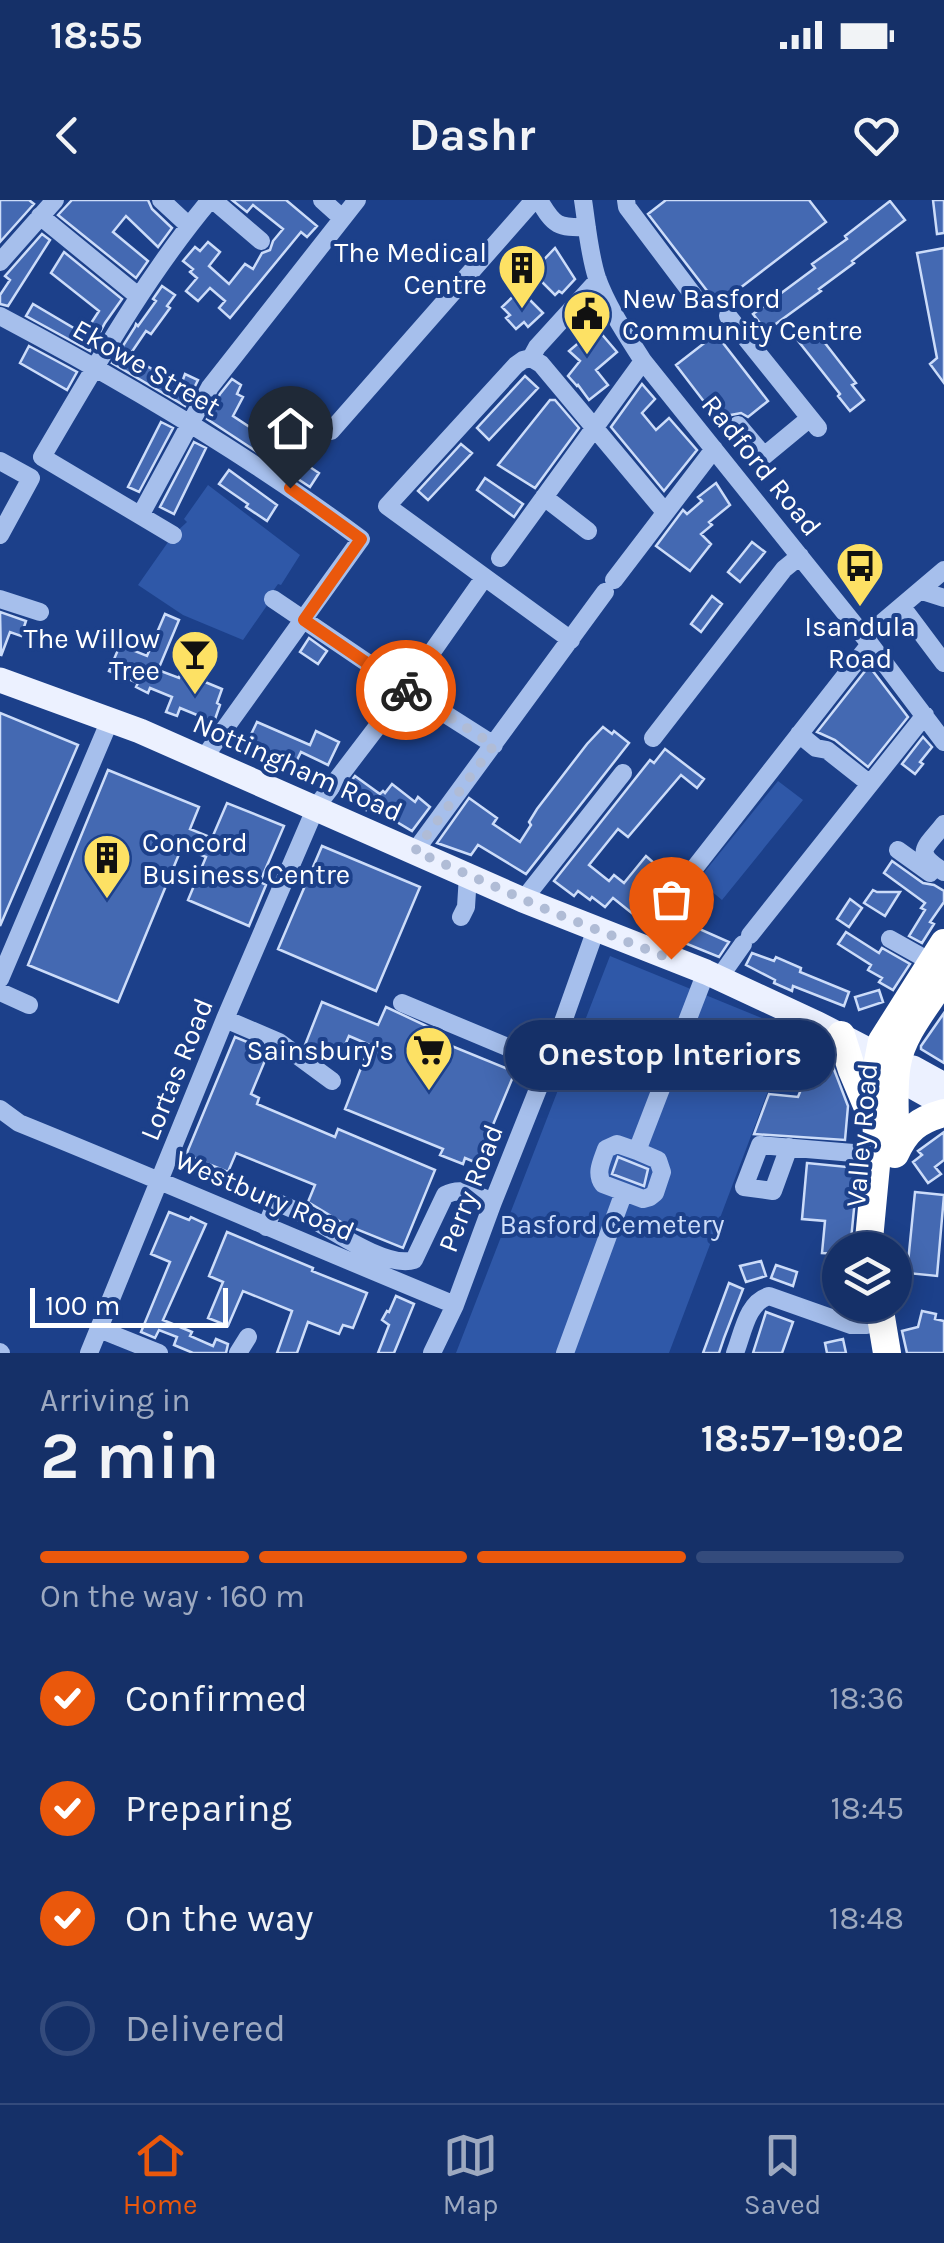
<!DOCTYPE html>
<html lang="en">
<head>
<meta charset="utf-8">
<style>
  :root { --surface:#153068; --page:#223c71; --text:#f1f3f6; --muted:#9da9c0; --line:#344b7c; --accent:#ea580c }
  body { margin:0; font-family:Karla,sans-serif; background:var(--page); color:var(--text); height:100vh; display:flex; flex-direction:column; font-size:38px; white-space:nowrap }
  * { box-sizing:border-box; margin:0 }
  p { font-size:32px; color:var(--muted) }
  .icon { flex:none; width:55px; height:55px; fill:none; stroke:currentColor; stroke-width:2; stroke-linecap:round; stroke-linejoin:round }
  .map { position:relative; height:1153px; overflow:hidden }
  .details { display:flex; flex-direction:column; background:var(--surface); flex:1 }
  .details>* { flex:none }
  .fabs { position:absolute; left:822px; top:1032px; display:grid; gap:20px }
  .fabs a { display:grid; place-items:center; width:90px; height:90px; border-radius:50%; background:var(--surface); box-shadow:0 5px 25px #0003,0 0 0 2px var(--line); font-size:50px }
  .scale { position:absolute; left:30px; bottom:25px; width:198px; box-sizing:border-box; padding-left:10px; border:5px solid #fff; border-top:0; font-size:28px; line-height:35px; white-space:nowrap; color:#fff; -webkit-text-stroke:8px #1c408a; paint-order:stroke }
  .pin { position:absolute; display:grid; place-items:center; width:85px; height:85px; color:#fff; margin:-102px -42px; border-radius:50% 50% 50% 0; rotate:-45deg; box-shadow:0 0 10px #0007 }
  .pin .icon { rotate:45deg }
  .courier { position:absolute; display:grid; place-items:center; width:100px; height:100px; margin:-50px; border:8px solid #ea580c; border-radius:50%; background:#fff; color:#222; box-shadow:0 2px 12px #0007 }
  .bubble { position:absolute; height:70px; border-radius:35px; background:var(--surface); box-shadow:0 5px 25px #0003,0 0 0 2px var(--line); font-size:32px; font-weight:700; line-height:70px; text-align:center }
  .summary em { font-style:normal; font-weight:700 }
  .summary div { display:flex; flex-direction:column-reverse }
  .summary { display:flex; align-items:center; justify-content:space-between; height:170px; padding:0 40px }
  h1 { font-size:65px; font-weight:700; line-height:75px }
  .bar { display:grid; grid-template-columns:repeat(4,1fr); gap:15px 10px; align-content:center; height:120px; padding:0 40px }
  .bar i { height:12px; border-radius:8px; background:var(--line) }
  .bar .current { background:var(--accent) }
  .bar p { grid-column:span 4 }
  ol { padding:0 40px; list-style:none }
  li { display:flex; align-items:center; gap:30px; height:110px }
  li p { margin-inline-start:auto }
  li .icon { padding:10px; border-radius:50%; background:var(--accent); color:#fff; stroke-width:4 }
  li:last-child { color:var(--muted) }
  li i { width:55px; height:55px; border:5px solid var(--line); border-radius:50% }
  .status { display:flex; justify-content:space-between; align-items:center; height:70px; padding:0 50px; background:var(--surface); direction:ltr }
  .status svg { height:28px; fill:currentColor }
  header { display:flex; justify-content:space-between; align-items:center; height:130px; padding:0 40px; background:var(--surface); font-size:45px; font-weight:700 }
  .tabs { display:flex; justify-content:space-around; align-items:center; height:140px; border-top:2px solid var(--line); background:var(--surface); font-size:28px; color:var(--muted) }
  .tabs a { display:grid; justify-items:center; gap:5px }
  .tabs .current { color:var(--accent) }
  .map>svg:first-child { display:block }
  .green { fill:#2f58a8 }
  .building { fill:#4469b2; stroke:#ccdcf9; stroke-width:2.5 }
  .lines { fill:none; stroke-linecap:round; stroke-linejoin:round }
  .minor { stroke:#a6bfec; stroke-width:18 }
  .major { stroke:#ecf1ff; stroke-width:25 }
  .highway { stroke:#fff; stroke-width:28 }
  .done { stroke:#b0bcd6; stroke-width:10; stroke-dasharray:0 18 }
  .route { stroke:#ea580c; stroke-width:12 }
  .labels { text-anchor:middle; stroke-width:8; stroke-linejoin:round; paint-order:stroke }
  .poi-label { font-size:28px; fill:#fff; stroke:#1c408a; text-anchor:end }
  .street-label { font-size:28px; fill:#fff; stroke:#1c408a }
  .park-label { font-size:28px; fill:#ccdcf9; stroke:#1c408a }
</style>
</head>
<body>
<div class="status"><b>18:55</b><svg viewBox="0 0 49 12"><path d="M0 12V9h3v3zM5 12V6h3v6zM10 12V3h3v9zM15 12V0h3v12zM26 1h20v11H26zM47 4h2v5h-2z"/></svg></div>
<header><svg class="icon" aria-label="back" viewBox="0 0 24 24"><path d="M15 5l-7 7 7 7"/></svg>Dashr<svg class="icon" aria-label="heart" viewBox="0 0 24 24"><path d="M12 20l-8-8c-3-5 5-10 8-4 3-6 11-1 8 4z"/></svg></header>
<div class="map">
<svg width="944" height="1153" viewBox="0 0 944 1153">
  <rect width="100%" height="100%" fill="#1c408a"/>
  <path class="green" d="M208,285L300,355L281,385L278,384L266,401L268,404L243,440L183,415L138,385L173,335L187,322L184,319Z
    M778,581L803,600L722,700L698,680Z
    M610,756L791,830L669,1153H456Z"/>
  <path class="building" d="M0,0H29L34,4L0,42Z
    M72,0H148L152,9L172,28L158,47L126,16L113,32L148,61L136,78L58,15Z
    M232,0H286L317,26L307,37L301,32L230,118L219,108L225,101L210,88L198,101L186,91L197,78L190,72L193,69L183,61L195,47L200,51L208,42L220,52L209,66L229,84L245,64L253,69L262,53L270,50L273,41L283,29L253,5L247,12Z
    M666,0H809L826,22L718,105L648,14Z
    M933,0H944V33L937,34Z
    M890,1L905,20L852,61L854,63L819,89L821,91L766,131L753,114L815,68L812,64L847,39L845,36Z
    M42,34L50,40L8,106L0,104V95L10,80L5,76Z
    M555,48L575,79L562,93L559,91L555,95L532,72Z
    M944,48V183L930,164L937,158L917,53Z
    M64,52L122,99L105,123L90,151L26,116L33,104L84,134L99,111L51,73Z
    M162,86L175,95L167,106L170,108L151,134L146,131L129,156L181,185L185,174L198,180L185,206L112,163L135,127L136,124L138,126L156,101L153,99Z
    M520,90L543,113L528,127L524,122L516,129L506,118L510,115L502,107Z
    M593,124L617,152L596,170L608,185L589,200L578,185L577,186L568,176L580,161L569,151L582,140L579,136Z
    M811,125L856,183L852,185L864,200L850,211L838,196L840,194L795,137Z
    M716,134L768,201L748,217L741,213L731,215L726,222L728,233L676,165Z
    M29,146L77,172L67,190L20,163Z
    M525,176L538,188L489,240L477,228Z
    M232,179L241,185L237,194L243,197L233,216L319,273L310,287L207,219L220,194Z
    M642,184L655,199L642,213L656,230L669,218L697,250L664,291L611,227Z
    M550,200H555L579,228L535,288L498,265Z
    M161,222L173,228L139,292L128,287Z
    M194,242L206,248L174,314L160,307Z
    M461,244L472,253L428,300L418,291Z
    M229,270L277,305L267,321L246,307L248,304L219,284Z
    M485,278L523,304L514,317L477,290Z
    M716,283L730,305L709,322L712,325L701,334L711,344L690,371L656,346L683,310L687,314L702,301L698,297Z
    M752,342L765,352L740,382L728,372Z
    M712,396L722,404L701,432L691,424Z
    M0,412L26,421L21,436L10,432L1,456Z
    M165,414L179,420L158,470L179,478L182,470L206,480L205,482L222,489L217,503L220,505L214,522L180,508L177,516L166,512L172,497L150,488L148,493L136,487L138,483L109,471L120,445L147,456Z
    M309,438L327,451L318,464L300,452Z
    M869,466L908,517L868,567L835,540L817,532Z
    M0,513L78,545L0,726Z
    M257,522L310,545L316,531L339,542L328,565L301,552L293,568L246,545Z
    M603,527L612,534L614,531L629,543L526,674L478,645L471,655L437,643L469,598L497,618L493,624L520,642L531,625L529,622L537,609L587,544Z
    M923,537L932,547L920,562L923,564L915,574L902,564Z
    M665,549L704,579L697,588L681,575L628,637L618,629L589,665L609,681L614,675L624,683L646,656L671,678L654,700L648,695L633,714L613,698L605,707L592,697L590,700L578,691L574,696L554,681L650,560L654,563Z
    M108,570L199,607L190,629L212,638L227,603L284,626L260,682L266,685L249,726L188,700L206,657L182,647L118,802L28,765Z
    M355,576L380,594L383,591L385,593L392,584L415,602L418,597L430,607L412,631L380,612L378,615L368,607L366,610L343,592Z
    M322,646L420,687L376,791L278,749Z
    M892,661L923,683L934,685L944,691V702L930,722L934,724L922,743L909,736L925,710L921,708L925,703L884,673Z
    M698,684L710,695L688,724L729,742L719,757L665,735L663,728Z
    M873,690L877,692H900L885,716L864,703Z
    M850,699L862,708L849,727L837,719Z
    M846,732L879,753L882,748L910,764L893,790L879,782L882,778L868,770L871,765L838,744Z
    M752,753L774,761L776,757L801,768L800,772L849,792L844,806L793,786L792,791L774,783L775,780L746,765Z
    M879,790L883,802L859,810L855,797Z
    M322,802L378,825L386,807L435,830L432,838L515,872L477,963L465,958L463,964L440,955L443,949L345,909L370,845L349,836L339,859L305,845Z
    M944,813V863L921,849V846Z
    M235,837L269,851L251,894L259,898L257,904L335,937L338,929L435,970L403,1048L346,1025L308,1002L315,985L236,953L228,972L186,955Z
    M788,842L827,857L832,864L848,906L845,940L754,934L769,894L798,897L800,892L803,871L780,862Z
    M944,932V960L935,967L941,974L928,983L913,962L922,955L918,951Z
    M618,957L648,969L644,986L612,974Z
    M807,963L858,968L850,1050H840V1054L822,1053L825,1021L802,1019Z
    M915,992L944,995L937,1076L907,1073Z
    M169,1012L189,1020L191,1017L206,1024L163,1120L192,1132L190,1136L213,1146L216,1139L228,1144L226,1153H193L174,1145L177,1137L159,1130L155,1138L141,1132L170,1062L151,1054Z
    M227,1032L313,1068L312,1071L367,1093L353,1128L343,1125L339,1134L308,1122L297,1153H277L292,1111L243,1091L228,1126L208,1118L223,1082L209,1076Z
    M761,1061L766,1076L746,1082L740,1066Z
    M776,1065L797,1072L793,1086L771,1078Z
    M729,1083L743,1089L724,1138L719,1153H703Z
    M396,1096L414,1104L394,1153H378L389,1125L382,1120L387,1111L389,1112Z
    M922,1111L936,1114L935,1119L944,1121V1153H907L902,1131L918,1127Z
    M766,1112L793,1122L782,1153H753Z
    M843,1139L846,1153H827L825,1143Z"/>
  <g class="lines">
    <path class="minor" d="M161,0L188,25
      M213,0L261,41
      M322,0L342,18
      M539,0C554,26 558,28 587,27
      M583,0C587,26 589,53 597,78C608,108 626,134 643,161L870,444L944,542
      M626,0L627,7L697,100
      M40,16L138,96
      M0,62L55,0
      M0,116C125,182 247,254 361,339L203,559
      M728,116L818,228
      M531,158L541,164L665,312
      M738,225L764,256L810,218
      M331,231L534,0
      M0,261L31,278L0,335
      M544,297L588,331
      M141,314L210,187L357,0
      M173,335L42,257C94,169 144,79 210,0
      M500,358L643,161
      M614,380L714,249
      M922,391L944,398
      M0,399L40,412
      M273,399L406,489L494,545
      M902,407L944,463
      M865,437L944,370
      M571,440L387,306L516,165L523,160L531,158L537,147L598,80
      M799,534L816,548L827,550L870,584
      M653,538L784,369L800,356
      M944,624C924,650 913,651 944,672
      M898,650L930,673
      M415,651L605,392
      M523,700L623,573
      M461,717L466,707L468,675
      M653,721L870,444
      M750,735L925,515
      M890,739L931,762
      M719,778L743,744
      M0,779L110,520
      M0,792L29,805
      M402,803L548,864
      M225,819L279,842L332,881
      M0,909L19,923C165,982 309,1045 455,1105
      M789,947L773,991L744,987L760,945L877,955
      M637,951L617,944L606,949C602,961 595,973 603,984L643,999L650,997L655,993L662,972L658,960L637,951L706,772
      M266,1027L276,1002C290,1008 306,1014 319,1023C341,1036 389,1068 414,1060L445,995C462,986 476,995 493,1002
      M99,1129L159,1153
      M0,1152L1,1153
      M89,1153L225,819L316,607L406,489L484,378
      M238,1153L248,1137
      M432,1153L455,1105L493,1002L548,864L596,729
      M565,1153L624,992
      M735,1153C743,1133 747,1102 769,1096L851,1125H867"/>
    <path class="major" d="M0,480L140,531L523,700L706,772L818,824L897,865L913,868L944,885
      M897,865L903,881L944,904"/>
    <path class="highway" d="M841,835L852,870L871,915
      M895,929C895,908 893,885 897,864C902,833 928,804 944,778
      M895,954C906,930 918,920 944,913
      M868,1050L877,955L876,872L882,841L944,743
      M879,1105L887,1153"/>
  </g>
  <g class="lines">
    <path class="done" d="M406,490L494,545L415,651L552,712L671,759"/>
    <path class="route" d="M290,288L361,339L304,420L406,490"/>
  </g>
  <defs>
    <g id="building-pin" transform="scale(2.5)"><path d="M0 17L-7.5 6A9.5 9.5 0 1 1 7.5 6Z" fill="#fde164" stroke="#1c408a"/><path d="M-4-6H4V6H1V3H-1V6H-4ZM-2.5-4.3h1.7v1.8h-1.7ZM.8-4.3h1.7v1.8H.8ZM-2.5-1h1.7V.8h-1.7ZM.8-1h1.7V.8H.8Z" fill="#111"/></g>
    <g id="civic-pin" transform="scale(2.5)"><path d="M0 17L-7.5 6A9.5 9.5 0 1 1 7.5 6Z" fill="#fde164" stroke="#1c408a"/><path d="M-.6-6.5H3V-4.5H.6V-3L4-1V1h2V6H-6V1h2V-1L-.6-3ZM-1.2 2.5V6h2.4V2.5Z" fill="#111"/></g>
    <g id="bus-pin" transform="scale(2.5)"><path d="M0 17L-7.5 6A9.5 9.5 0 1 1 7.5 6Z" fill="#fde164" stroke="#1c408a"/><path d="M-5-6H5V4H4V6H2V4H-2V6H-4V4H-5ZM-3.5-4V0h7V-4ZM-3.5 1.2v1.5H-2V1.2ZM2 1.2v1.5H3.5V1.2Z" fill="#111"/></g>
    <g id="bar-pin" transform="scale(2.5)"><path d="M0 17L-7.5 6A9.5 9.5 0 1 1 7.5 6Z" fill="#fde164" stroke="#1c408a"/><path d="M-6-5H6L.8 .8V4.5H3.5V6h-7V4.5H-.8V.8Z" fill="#111"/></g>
    <g id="supermarket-pin" transform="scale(2.5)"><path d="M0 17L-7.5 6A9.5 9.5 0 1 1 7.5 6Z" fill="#fde164" stroke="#1c408a"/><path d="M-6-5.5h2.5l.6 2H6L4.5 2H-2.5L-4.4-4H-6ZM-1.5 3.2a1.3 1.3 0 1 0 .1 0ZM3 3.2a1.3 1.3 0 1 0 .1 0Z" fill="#111"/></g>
  </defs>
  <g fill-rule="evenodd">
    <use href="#building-pin" x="522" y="68"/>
    <use href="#civic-pin" x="587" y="114"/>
    <use href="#bus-pin" x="860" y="366"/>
    <use href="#bar-pin" x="195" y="454"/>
    <use href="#building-pin" x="107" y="658"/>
    <use href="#supermarket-pin" x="429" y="850"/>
  </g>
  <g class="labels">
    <g class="poi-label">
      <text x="487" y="62">The Medical<tspan x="487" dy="32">Centre</tspan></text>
      <text x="622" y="108" text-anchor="start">New Basford<tspan x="622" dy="32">Community Centre</tspan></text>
      <text x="860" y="436" text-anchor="middle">Isandula<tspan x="860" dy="32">Road</tspan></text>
      <text x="160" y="448">The Willow<tspan x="160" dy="32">Tree</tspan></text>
      <text x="142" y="652" text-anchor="start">Concord<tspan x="142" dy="32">Business Centre</tspan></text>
      <text x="394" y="860">Sainsbury's</text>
    </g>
    <g class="street-label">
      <text transform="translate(147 167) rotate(30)" y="10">Ekowe Street</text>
      <text transform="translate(762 265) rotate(51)" y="10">Radford Road</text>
      <text transform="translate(298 567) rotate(24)" y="10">Nottingham Road</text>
      <text transform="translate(176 869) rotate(-68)" y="10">Lortas Road</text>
      <text transform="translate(861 935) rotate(-85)" y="10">Valley Road</text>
      <text transform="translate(470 988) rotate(-69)" y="10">Perry Road</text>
      <text transform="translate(265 995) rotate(23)" y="10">Westbury Road</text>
    </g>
    <g class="park-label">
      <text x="612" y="1034">Basford Cemetery</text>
    </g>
  </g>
</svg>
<div class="fabs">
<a><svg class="icon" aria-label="layers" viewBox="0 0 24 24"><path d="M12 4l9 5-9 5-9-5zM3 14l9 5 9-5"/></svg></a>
</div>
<div class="scale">100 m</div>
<div class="pin" style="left:671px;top:759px;background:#ea580c"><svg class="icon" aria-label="bag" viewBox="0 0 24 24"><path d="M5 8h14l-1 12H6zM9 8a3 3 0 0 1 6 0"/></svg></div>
<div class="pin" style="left:290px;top:288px;background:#1f2937"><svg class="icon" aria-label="home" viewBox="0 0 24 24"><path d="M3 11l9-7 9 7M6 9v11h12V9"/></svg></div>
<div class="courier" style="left:406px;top:490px"><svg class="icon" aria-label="bike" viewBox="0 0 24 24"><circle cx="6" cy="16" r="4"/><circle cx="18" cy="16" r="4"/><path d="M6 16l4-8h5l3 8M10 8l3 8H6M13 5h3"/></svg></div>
<div class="bubble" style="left:505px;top:820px;width:330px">Onestop Interiors</div>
</div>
<section class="details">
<div class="summary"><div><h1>2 min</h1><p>Arriving in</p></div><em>18:57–19:02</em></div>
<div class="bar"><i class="current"></i><i class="current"></i><i class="current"></i><i></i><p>On the way · 160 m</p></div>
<ol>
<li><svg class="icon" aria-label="check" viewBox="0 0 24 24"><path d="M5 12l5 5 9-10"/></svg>Confirmed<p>18:36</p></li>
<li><svg class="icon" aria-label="check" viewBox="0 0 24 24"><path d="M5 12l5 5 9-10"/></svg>Preparing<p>18:45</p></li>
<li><svg class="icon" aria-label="check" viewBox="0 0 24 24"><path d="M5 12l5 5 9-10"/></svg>On the way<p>18:48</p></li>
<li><i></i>Delivered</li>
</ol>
</section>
<nav class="tabs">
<a class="current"><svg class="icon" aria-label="home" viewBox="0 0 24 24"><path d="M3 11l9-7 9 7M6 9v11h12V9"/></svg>Home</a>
<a><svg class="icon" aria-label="map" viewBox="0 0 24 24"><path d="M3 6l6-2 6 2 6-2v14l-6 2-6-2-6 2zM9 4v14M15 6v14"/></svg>Map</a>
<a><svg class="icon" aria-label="saved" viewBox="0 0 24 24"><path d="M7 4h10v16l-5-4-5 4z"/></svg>Saved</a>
</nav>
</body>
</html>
